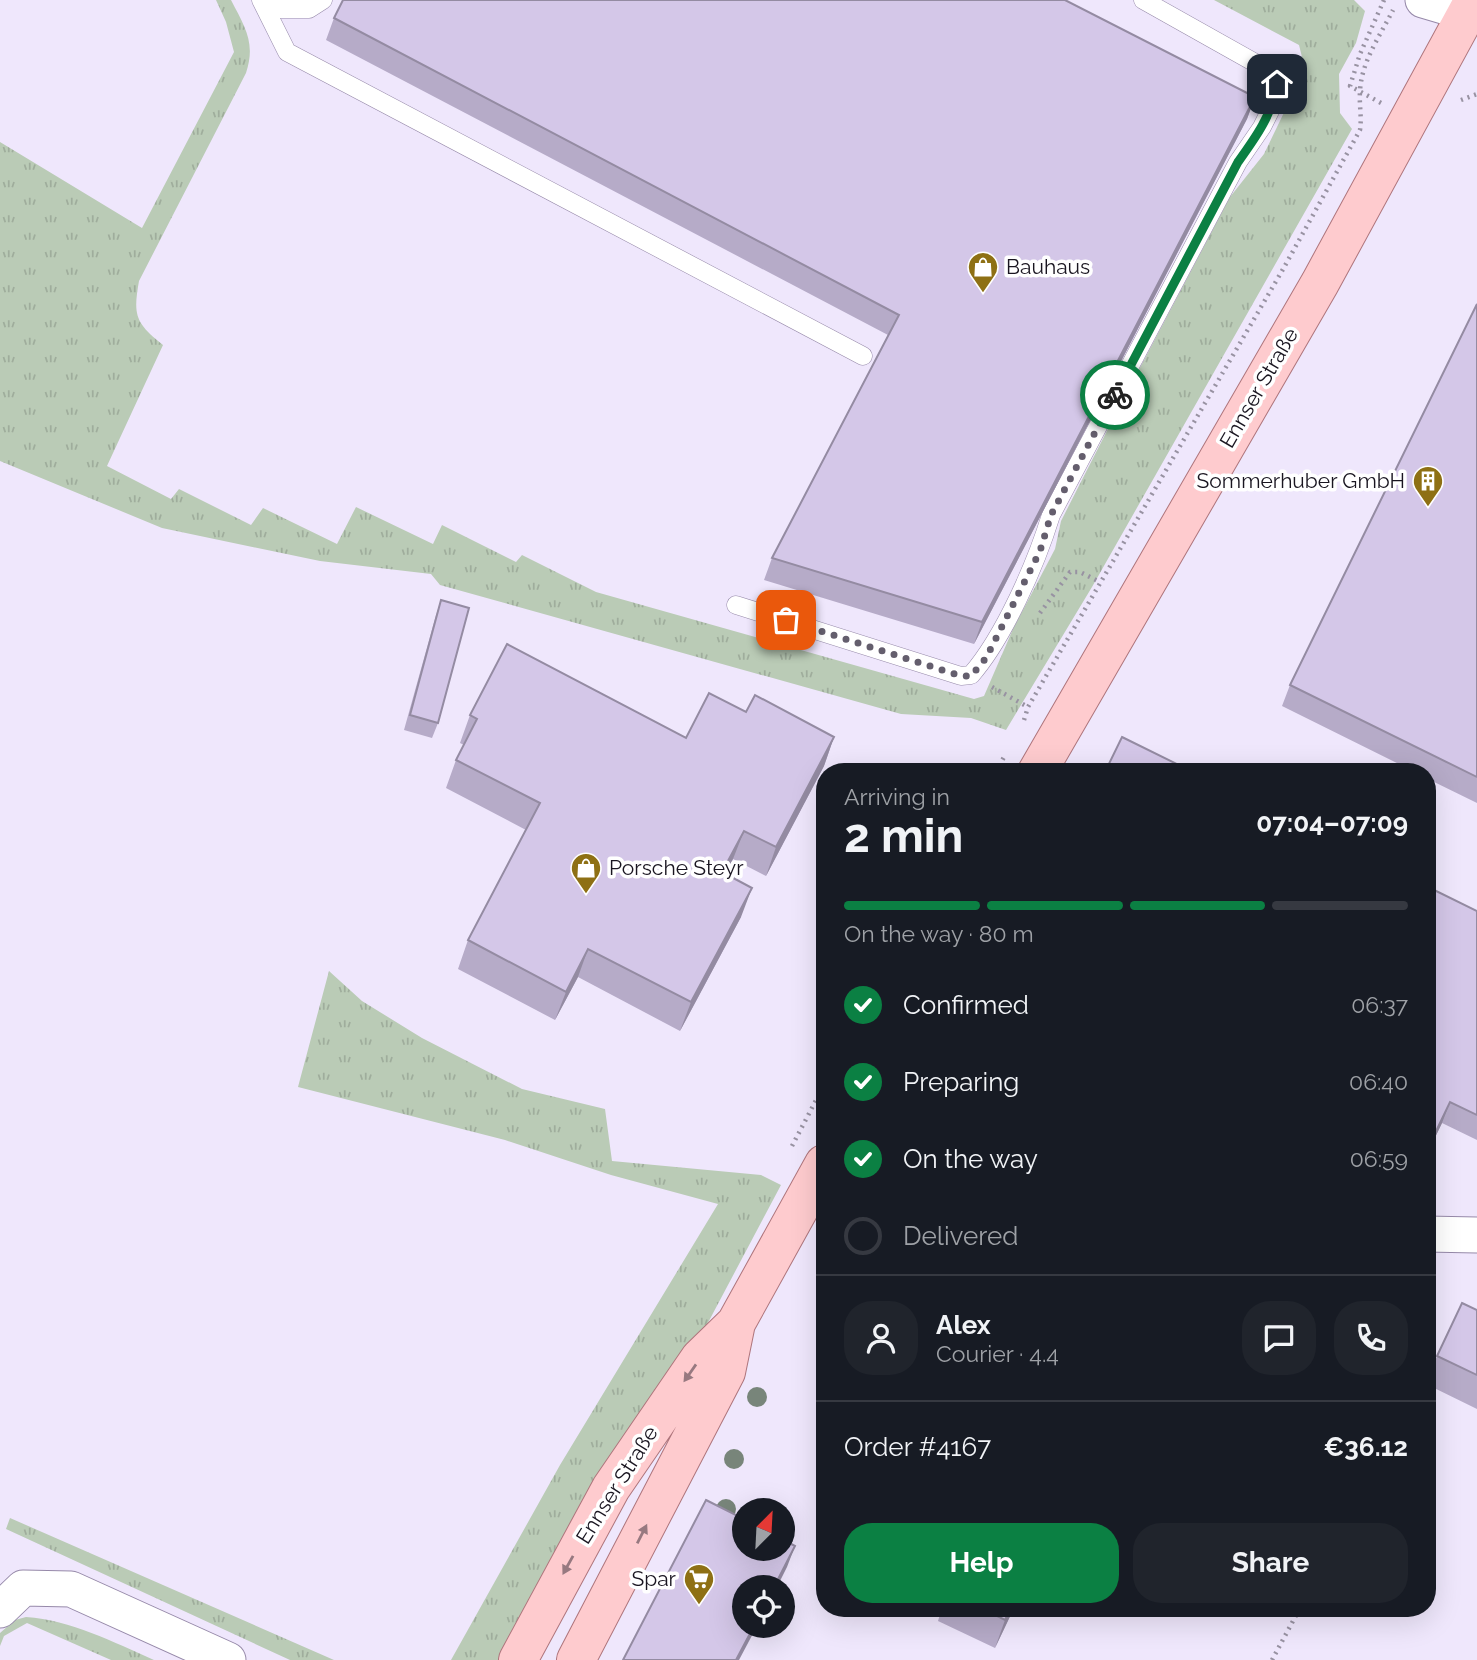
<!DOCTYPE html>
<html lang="en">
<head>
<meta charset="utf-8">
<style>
  :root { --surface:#171b24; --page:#20242c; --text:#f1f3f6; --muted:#9ea1a6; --line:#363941; --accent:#0b8043 }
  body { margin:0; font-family:Raleway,sans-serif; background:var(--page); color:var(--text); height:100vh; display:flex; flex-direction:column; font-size:26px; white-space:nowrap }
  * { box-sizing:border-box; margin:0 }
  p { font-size:23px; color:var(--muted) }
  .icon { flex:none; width:38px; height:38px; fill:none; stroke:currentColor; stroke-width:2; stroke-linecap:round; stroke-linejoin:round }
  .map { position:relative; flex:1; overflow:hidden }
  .side { position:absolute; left:816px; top:763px; width:620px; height:854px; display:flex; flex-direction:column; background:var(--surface); border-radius:28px; box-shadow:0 7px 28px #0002 }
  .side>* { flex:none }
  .needle { width:46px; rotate:24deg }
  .fabs { position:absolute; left:732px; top:1498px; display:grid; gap:14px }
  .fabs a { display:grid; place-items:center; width:63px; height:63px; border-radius:50%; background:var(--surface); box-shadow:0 7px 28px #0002; font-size:35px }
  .pin { position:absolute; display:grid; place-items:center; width:60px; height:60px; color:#fff; margin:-30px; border-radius:14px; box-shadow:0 4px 10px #0006 }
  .courier { position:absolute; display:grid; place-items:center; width:70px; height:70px; margin:-35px; border:5px solid #0b8043; border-radius:50%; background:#fff; color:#222; box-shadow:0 2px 9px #0007 }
  .overview em { font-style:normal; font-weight:700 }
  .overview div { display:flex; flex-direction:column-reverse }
  .overview { display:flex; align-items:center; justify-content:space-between; height:119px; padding:0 28px }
  h1 { font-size:46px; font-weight:700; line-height:52px }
  .bar { display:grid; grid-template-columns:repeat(4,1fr); gap:10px 7px; align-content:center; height:84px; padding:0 28px }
  .bar i { height:9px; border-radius:5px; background:var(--line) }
  .bar .current { background:var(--accent) }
  .bar p { grid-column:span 4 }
  .line { display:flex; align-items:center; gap:18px; padding:0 28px; border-top:2px solid var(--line) }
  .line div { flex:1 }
  .round { display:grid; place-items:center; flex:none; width:74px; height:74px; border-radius:28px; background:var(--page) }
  ol { padding:0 28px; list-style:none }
  li { display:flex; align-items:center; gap:21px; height:77px }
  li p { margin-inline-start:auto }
  li .icon { padding:7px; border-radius:50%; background:var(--accent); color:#fff; stroke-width:4 }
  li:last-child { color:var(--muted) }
  li i { width:38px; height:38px; border:4px solid var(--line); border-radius:50% }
  .cta { display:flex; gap:14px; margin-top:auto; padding:14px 28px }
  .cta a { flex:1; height:80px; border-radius:28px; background:var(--accent); color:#fff; font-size:28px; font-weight:700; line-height:80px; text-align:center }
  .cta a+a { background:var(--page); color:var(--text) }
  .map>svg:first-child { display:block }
  .grass { fill:url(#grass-tufts) }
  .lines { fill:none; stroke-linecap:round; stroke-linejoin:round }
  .lane-casing { stroke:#9689a9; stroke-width:19 }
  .street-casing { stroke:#9689a9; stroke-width:37 }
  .primary-casing { stroke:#ae757c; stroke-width:40 }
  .path { stroke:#9892a2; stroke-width:4.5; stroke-dasharray:2 5; stroke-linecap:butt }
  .lane { stroke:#fff; stroke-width:18 }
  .street { stroke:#fff; stroke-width:35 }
  .primary { stroke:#fecbce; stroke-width:38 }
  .tree { fill:#78857a }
  .wall { fill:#b6abc8 }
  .shaded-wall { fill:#948ba2 }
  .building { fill:#d4c7e8; stroke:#948ba2; stroke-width:2 }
  .oneway { fill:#977980 }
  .done { stroke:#645e6d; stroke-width:7; stroke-dasharray:0 12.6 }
  .route { stroke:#0b8043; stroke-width:9 }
  .labels { text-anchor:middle; stroke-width:7; stroke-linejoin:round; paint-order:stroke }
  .poi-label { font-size:21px; fill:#191520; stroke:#fff; text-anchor:start }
  .street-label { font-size:21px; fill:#191520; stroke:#fff }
</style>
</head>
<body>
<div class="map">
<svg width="1477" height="1660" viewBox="0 0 1477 1660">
  <defs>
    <pattern id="grass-tufts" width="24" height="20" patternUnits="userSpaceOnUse" patternTransform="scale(1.75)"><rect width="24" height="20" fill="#bacbb6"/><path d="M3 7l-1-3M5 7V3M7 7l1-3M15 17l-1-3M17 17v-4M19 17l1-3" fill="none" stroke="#9fad9c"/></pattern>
  </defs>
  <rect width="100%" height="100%" fill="#efe7fc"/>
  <path class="grass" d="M216,0H231C245,27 256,43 246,73L139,281C133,315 135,323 163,345L107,466L171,499L179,489L251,525L263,508L337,544L356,507L433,544L442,525L516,562L522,555L596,592L974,699L984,696L1013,629L1055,549L1061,521L1114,417L1230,197L1264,154L1305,69L1299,45L1214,0H1354L1365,11L1356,43L1339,74L1340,113L1352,129L1092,587L1006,730L971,718L901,714L440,585L431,574L320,561L162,528L0,461V142L142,228L234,52L226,22Z
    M329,971L362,1001L422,1038L522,1089L605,1109L612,1161L761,1175L781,1185L702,1334L586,1497L543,1573L499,1660H451L560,1465L718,1204L611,1175L505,1140L298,1087Z
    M10,1518L334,1660H290L6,1529Z
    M26,1617C71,1620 113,1642 154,1660H111L27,1623L4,1636L0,1646V1633L15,1620Z"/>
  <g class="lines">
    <g class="lane-casing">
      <path id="lane" d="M261,0L287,52L863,356
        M266,9H309L323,0
        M736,605L961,676L971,675C1004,637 1036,564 1051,515L1238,162L1262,127L1273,105L1277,84L1273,73L1143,0"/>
    </g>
    <g class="street-casing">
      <path id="street" d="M1423,0L1477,16
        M1426,1234L1477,1235
        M0,1610L23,1588L71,1589L228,1660"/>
    </g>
    <g class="primary-casing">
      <path id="primary" d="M1037,772L1320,283L1474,0
        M518,1660L611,1488L700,1358L736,1323L824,1164
        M576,1660L726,1372L736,1323"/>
    </g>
    <path class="path" d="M1461,100L1477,94
      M1381,103L1350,86L1360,54L1384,0
      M1040,613L1070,572H1080L1100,582
      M992,687L1028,707
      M1024,720L1028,707L1282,271L1360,130C1362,117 1359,105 1360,92C1361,62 1380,36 1393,10
      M996,772L1005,755
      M792,1146L824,1085
      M1272,1660L1300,1608"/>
    <use href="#lane" class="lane"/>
    <use href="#street" class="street"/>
    <use href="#primary" class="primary"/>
  </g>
  <g class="tree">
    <circle cx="757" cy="1397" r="10"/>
    <circle cx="734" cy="1459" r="10"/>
    <circle cx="726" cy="1509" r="10"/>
  </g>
  <path class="wall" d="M334,18L1255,97L1247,119L974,644L764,580L772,558L888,335L326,40Z
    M1477,304V803L1426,778V772H1415L1282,706L1290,685Z
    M441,600L438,723L432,738L404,730L436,615Z
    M746,712L834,737L824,766L766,876L733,859L725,874L741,917L680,1031L578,977L555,1020L458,969L468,940L526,830L446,788L456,760L464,745L460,743L470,715L686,738Z
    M1426,886L1477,911V1140L1442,1123L1426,1156Z
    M1477,1310V1409L1426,1384L1437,1356Z
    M942,1608H1014L995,1648L938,1621Z"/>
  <path class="shaded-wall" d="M1255,97L1247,119L974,644L982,622Z
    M834,737L824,766L766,876L776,847Z
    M744,831L733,859L711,901L722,872Z
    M752,888L741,917L680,1031L691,1002Z
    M588,949L578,977L555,1020L566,992Z
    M1450,1102L1442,1123L1426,1156L1428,1148Z
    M795,1546L787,1567L777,1587H774Z
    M1011,1608H1014L995,1648L1005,1620Z
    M754,1626H757L739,1660H736Z"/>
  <path class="building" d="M343,0H1065L1255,97L982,622L772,558L899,315L334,18Z
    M1477,304V777L1290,685Z
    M441,600L469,608L438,723L410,715Z
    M507,644L686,738L709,693L746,712L755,695L834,737L776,847L744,831L722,872L752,888L691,1002L588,949L566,992L468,940L540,803L456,760L477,719L470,715Z
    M1122,737L1193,772H1105Z
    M1426,886L1477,911V1115L1450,1102L1428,1148L1426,1147Z
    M1462,1303L1477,1310V1375L1437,1356Z
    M706,1500L744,1519V1549H782V1539L795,1546L774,1587H744V1626H754L736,1660H623Z
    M981,1608H1011L1005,1620Z"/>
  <defs><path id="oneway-solid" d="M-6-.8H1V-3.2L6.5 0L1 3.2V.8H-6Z" transform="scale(1.75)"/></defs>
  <g class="oneway">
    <use href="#oneway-solid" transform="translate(690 1373) rotate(125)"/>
    <use href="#oneway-solid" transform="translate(642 1534) rotate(-63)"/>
    <use href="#oneway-solid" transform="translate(568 1565) rotate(119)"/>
  </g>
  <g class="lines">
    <path class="done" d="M786,620L961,676H971L986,658L1040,551L1051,515L1115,395"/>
    <path class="route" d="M1115,395L1238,162C1256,137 1272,115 1277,84"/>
  </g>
  <defs>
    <g id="shop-pin" transform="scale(1.575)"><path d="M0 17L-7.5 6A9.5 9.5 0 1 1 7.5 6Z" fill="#8e7014" stroke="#fff"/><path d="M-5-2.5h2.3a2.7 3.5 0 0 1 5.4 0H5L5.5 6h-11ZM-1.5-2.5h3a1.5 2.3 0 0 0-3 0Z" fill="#fff"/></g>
    <g id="building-pin" transform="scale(1.575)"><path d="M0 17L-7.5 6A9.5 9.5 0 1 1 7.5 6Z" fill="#8e7014" stroke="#fff"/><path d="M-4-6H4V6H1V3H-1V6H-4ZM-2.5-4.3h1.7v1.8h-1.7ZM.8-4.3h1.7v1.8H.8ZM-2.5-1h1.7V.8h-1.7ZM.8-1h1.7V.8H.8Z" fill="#fff"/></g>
    <g id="supermarket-pin" transform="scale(1.575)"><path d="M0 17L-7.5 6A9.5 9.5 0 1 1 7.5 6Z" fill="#8e7014" stroke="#fff"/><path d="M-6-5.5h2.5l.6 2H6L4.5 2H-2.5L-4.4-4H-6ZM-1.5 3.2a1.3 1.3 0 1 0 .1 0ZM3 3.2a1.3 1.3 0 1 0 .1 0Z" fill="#fff"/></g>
  </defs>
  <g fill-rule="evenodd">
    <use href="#shop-pin" x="983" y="267"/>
    <use href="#building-pin" x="1428" y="481"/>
    <use href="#shop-pin" x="586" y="868"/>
    <use href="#supermarket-pin" x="699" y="1579"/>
  </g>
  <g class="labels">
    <g class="poi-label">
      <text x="1006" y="274">Bauhaus</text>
      <text x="1405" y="488" text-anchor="end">Sommerhuber GmbH</text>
      <text x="609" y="875">Porsche Steyr</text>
      <text x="676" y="1586" text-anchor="end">Spar</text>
    </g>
    <g class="street-label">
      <text transform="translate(1259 388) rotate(-60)" y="7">Ennser Straße</text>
      <text transform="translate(617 1485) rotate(-58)" y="7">Ennser Straße</text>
    </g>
  </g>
</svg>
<div class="fabs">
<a><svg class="needle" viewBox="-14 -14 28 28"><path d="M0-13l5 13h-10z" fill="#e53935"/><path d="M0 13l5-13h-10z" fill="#9ea1a6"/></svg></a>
<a><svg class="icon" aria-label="locate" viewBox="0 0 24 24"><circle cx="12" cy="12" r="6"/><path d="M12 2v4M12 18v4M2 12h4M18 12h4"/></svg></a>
</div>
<div class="pin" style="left:786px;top:620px;background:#ea580c"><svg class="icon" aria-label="bag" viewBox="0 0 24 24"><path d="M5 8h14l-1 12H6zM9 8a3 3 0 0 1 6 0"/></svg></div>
<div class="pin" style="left:1277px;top:84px;background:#1f2937"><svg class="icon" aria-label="home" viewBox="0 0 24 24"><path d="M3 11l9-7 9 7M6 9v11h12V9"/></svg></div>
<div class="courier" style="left:1115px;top:395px"><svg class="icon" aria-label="bike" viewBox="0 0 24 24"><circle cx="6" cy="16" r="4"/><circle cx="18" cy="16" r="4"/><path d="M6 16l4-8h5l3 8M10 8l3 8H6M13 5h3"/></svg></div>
<section class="side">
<div class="overview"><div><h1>2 min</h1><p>Arriving in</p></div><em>07:04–07:09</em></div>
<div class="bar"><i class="current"></i><i class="current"></i><i class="current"></i><i></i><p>On the way · 80 m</p></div>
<ol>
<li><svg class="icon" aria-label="check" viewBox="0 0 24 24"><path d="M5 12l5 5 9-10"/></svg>Confirmed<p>06:37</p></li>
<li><svg class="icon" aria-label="check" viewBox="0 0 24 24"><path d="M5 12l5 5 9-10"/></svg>Preparing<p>06:40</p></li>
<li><svg class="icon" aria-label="check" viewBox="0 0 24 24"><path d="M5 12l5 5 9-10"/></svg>On the way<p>06:59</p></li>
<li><i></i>Delivered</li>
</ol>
<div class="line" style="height:126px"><a class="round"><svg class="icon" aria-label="person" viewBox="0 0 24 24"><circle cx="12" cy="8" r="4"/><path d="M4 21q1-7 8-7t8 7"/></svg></a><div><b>Alex</b><p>Courier · 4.4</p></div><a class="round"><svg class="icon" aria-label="chat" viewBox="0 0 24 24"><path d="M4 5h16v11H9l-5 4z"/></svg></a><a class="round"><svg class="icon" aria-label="phone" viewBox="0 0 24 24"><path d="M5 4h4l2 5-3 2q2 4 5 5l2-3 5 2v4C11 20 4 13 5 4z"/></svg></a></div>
<div class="line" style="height:91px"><div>Order #4167</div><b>€36.12</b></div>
<div class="cta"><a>Help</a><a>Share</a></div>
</section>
</div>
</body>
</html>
